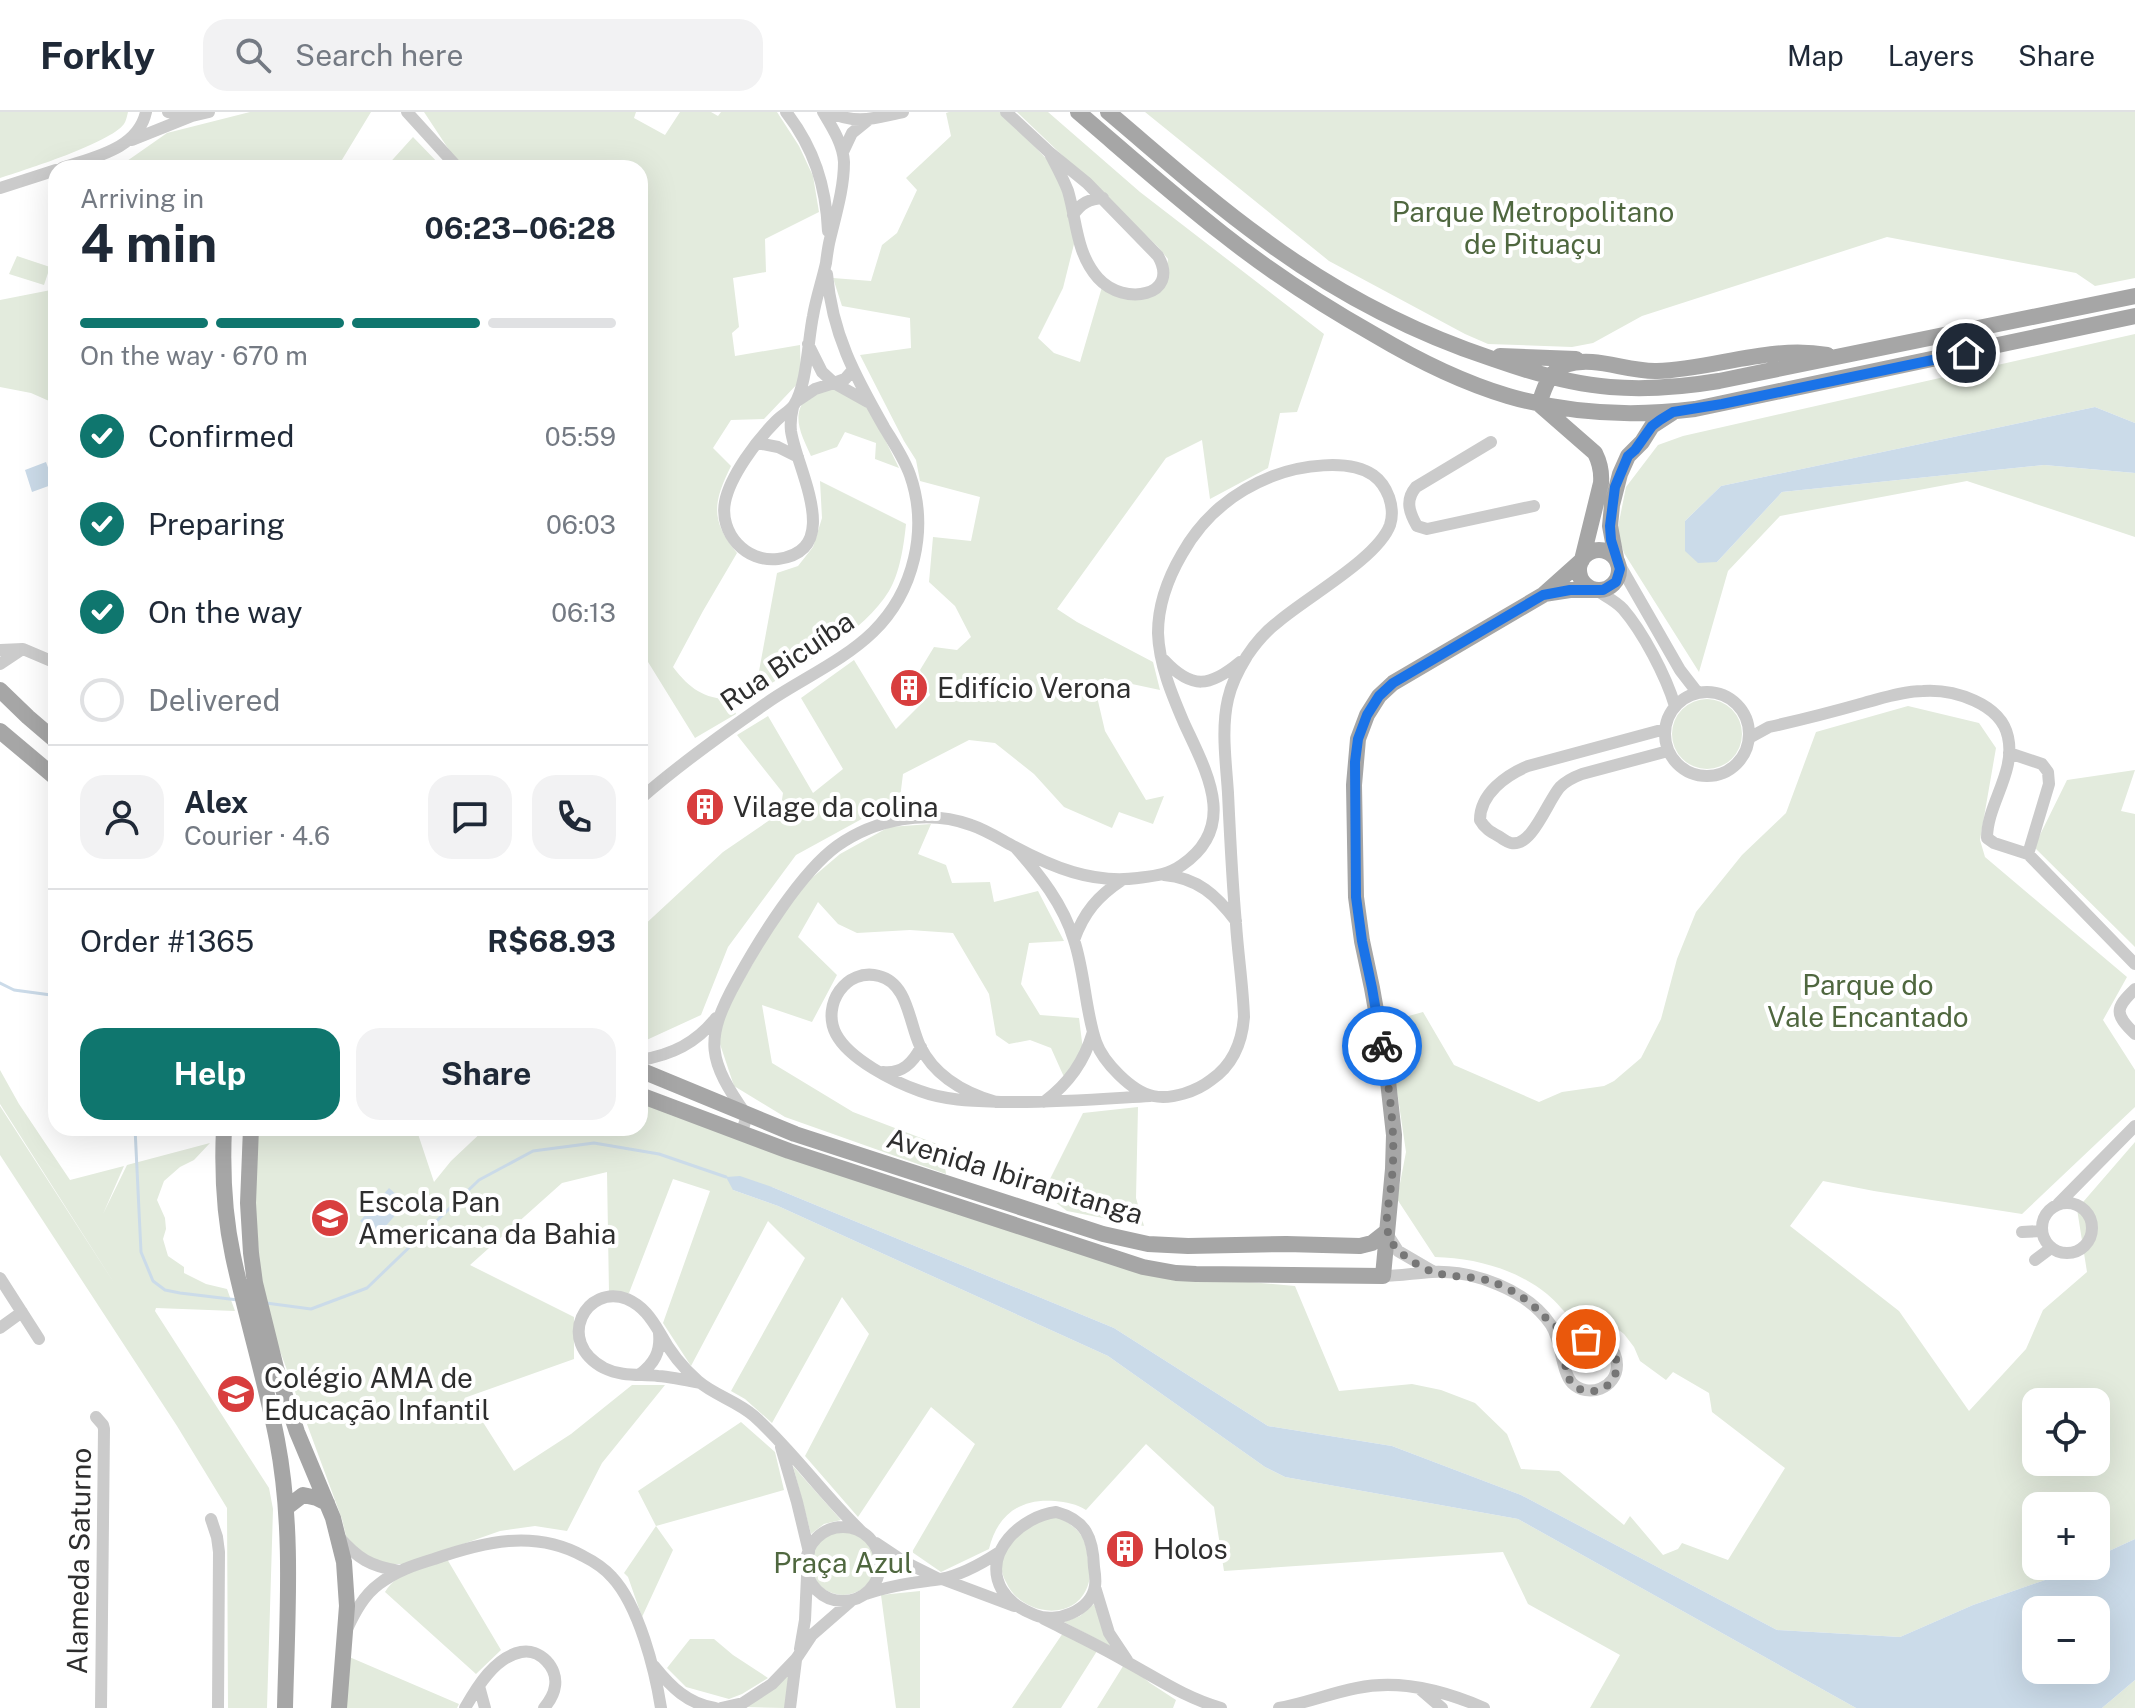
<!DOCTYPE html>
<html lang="en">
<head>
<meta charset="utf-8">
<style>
  :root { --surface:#fff; --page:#f2f2f3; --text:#1f2937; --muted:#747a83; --line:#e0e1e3; --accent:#0f766e }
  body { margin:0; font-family:"Public Sans",sans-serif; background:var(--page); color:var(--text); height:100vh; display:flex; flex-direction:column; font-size:30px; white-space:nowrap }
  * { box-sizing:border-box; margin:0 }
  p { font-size:26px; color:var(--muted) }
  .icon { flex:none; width:44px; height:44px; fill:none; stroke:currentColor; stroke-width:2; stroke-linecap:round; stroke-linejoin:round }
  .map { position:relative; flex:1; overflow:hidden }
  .details { position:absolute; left:48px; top:48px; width:600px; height:976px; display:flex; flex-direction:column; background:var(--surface); border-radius:24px; box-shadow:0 8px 32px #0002 }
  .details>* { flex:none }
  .fabs { position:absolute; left:2022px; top:1276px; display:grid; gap:16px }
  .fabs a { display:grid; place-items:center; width:88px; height:88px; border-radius:16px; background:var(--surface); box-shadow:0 8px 32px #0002; font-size:40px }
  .pin { position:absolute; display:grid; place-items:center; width:68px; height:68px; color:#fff; margin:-34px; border:4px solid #fff; border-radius:50%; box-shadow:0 2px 8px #0007 }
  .courier { position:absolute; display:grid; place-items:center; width:80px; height:80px; margin:-40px; border:6px solid #1a73e8; border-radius:50%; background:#fff; color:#222; box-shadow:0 2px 10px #0007 }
  .summary em { font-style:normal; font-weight:700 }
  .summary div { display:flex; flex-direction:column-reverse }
  .summary { display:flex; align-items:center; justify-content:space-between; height:136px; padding:0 32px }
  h1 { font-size:52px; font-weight:700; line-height:60px }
  .bar { display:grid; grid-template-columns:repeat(4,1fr); gap:12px 8px; align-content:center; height:96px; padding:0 32px }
  .bar i { height:10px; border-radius:6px; background:var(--line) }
  .bar .active { background:var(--accent) }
  .bar p { grid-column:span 4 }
  .line { display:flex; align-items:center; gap:20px; padding:0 32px; border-top:2px solid var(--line) }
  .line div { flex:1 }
  .round { display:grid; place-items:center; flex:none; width:84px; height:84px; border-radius:24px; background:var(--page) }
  ol { padding:0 32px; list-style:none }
  li { display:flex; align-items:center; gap:24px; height:88px }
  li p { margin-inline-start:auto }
  li .icon { padding:8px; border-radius:50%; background:var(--accent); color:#fff; stroke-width:4 }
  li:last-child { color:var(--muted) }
  li i { width:44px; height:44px; border:4px solid var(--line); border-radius:50% }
  .action { display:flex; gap:16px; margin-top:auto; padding:16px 32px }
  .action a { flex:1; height:92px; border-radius:24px; background:var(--accent); color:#fff; font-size:32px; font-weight:700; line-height:92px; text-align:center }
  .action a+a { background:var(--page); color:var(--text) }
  header { display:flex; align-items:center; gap:48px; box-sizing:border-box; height:112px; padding:0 40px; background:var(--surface); border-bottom:2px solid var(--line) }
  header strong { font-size:38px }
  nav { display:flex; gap:44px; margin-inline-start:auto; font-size:28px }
  .search { width:560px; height:72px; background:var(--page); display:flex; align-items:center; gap:20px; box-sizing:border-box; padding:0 28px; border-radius:24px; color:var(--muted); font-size:30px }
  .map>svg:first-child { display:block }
  .green { fill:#e3ebdd; fill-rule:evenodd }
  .water { fill:#cbdbe9; fill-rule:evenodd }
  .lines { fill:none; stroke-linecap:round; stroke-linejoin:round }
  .stream { stroke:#cbdbe9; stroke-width:3 }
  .minor { stroke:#cbcbcb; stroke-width:12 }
  .major { stroke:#a6a6a6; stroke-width:16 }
  .done { stroke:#777; stroke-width:8; stroke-dasharray:0 14.4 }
  .route { stroke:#1a73e8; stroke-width:10 }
  .labels { text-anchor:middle; stroke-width:8; stroke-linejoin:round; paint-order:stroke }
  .park-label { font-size:28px; fill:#4f673f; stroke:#fff }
  .street-label { font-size:28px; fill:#2e2e2e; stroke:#fff }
  .poi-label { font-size:28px; fill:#2e2e2e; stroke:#fff; text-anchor:start }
</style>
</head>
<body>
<header>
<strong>Forkly</strong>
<div class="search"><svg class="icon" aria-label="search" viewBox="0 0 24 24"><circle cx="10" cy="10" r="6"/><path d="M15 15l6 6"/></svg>Search here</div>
<nav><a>Map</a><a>Layers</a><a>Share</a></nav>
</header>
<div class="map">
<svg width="2135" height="1596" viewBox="0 0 2135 1596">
  <rect width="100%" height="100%" fill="#fff"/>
  <path class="green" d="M0,0H128C127,4 126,9 124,12C110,31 25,58 0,66Z
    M250,0H371L337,56H117L167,21Z
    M424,0H636L634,6L665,23L680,0H711L718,4L721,0H777L799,34L813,64L819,100L765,127L766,160L733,166L739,215L732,221L735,244L800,233L801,268L764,307L731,308L713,336L731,354C713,391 710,408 737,441L703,499L673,555C690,577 703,586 731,588L736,602L695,626L640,537V56H461Z
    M949,0H1002L1072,74L1074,132L1063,176L1038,226L1054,241L1080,250L1102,175L1131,187L1164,172L1168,147L1158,135L1017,0H1048L1140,80L1324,222L1297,300L1280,301L1268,356L1210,387L1202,328L1166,346L1057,497L1077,510L1153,550L1160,578L1104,566L1098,589L1105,619L1146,688L1164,684L1153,712L1119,700L1112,716L1064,695L1034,662L995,631L969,628L903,662L900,686L796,743L728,835L701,903L640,931V817L723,740L780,701L783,681L737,623L768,604L813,681L843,657L801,586L854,548L896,617L930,583L920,558L934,535L957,538L971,525L955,494L929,470L933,425L971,429L980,385L920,369L916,348L904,329L860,243L911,236L910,206L842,194L833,166L871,169L882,133L897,121L917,78L906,66L951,24L946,1Z
    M1145,0H2135V166L2095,174L2076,161L1887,125L1642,204L1593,231L1572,235L1488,232L1465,222L1329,149Z
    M413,25L443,56H385Z
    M17,144L50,155L44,173L9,162Z
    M56,177V292L31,281L0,275V188Z
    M2135,222V311L2095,295L1721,374L1685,409L1717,450L1782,380L2044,353L2135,361V425L1967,369L1780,404L1728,459L1699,560L1624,441L1617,420L1626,375L1658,333L1683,324Z
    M824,277L845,278L867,291L899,356L875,347L876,331L845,320L837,335L811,344C803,326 790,304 806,287C811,283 819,280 824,277Z
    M820,369L906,412C904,432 900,461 889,479C863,522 798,555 755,581L777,461L798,454L813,435L822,406Z
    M1672 622a35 35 0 1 1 70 0a35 35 0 1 1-70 0Z
    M1908,594L1979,611L1996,636L1980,728L1985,745L2127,865L2103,908L2135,958V995L2022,1102L1874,1079L1823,1069L1790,1114L1899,1199L1969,1299L2026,1237L2043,1198L2087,1160L2077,1097L2135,1030V1427L2096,1445V1394H2036V1454H2076L2048,1467L1973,1493L1900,1525L1777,1518L1521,1383L1392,1334L1268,1314L1114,1216L772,1075L733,1078L778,1094L1108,1244L1265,1355L1285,1365L1518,1407L1856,1596H1590L1620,1543L1528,1492L1503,1440L1224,1459L1214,1395L1146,1332L1086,1398C1077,1392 1066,1390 1055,1389C1020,1386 997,1403 989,1437L941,1460L912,1440L975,1332L931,1295L858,1405L805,1344L869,1222L842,1185L772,1311L745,1287L731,1279L805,1146L768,1109L691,1254L663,1211L710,1079L673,1067L629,1181H609L607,1060L562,1071L470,1153L574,1205V1247L467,1285L514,1359L571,1322L632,1273H665L602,1351L567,1419L535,1414L500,1419L406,1452H383L356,1438L346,1424L342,1407L270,1212L262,1175L254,1085L257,1016H328L331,1022L348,1016H416L434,1070L451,1049L486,1016H640V987L1193,1165L1295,1174L1339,1279L1412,1272L1441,1278L1475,1291L1507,1322L1521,1357L1559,1359L1624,1413L1630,1404L1663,1443L1678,1437L1682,1431L1728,1448L1785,1356L1712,1300L1709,1281L1673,1260L1666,1268L1640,1249L1634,1235L1624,1222L1611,1212L1595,1208L1574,1210C1565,1201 1557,1190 1547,1182C1516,1157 1475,1146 1435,1145L1397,1087L1406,1040L1387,910L1423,900L1454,953L1539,990L1562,980L1604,974L1614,969L1641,946L1661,907L1677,847L1696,800L1742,743L1786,701L1816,620ZM2036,1290H2096V1350H2036Z
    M2135,658L2121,699L2135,702V835L2034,735L2067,668Z
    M931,712L918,742L946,753L952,771L990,770L994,790L1038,779L1064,829L1029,831L1021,872L1040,903L1079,906L1083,938L1064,965L1051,936L1030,928L1009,932L996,923L989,882L953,821L910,818L857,821L838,812L818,790L798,825L837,863L812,910L762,893L772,951L853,1000L942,1034L946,1062L785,1005L734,974L715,917L793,782L840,742L889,715Z
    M0,958L19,992L70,1068L124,1054L103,1102L127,1053L210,1031L194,1048L180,1055L164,1069L157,1088L165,1106L166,1117L163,1127L168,1144L184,1155V1161L206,1172L227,1177L235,1199L156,1196L155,1199L269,1376L273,1397L267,1596H228L227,1396L177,1314L0,1043V994L116,1174L0,992Z
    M1138,995L1136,1086L1144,1114L1067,1099L1043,1081L1083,1001Z
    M741,1310L775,1340L784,1378L656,1414L673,1438L642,1505L628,1465L624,1461L656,1414L638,1379Z
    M793,1354L841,1408L824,1412L811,1422Z
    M1059,1405C1080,1418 1086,1424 1088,1449C1089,1457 1091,1465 1088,1473C1075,1512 1020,1503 1006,1470C1002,1463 1000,1454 1002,1446C1006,1434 1028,1411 1041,1408C1046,1406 1054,1406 1059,1405Z
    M811 1451a32 32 0 1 1 64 0a32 32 0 1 1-64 0Z
    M447,1447L501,1538L476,1562L385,1480C399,1458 423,1455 447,1447Z
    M920,1479V1596H896L881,1483Z
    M1094,1492L1105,1522L1112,1535L1064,1510L1080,1504Z
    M1063,1521L1097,1539L1061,1596H1012Z
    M690,1527H714L733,1543L768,1566L742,1582L729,1587L686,1575L667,1556Z
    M340,1541L459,1592L457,1596H338Z
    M1125,1551L1150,1571L1176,1588L1173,1596H1097Z
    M790,1558L785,1596L744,1595Z
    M2135,1568V1596H2102Z"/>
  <path class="water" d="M2095,295L2135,311V361L2044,353L1782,380L1717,450L1698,451L1685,439V409L1721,374Z
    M46,350L54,372L32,380L25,358Z
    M740,1064L772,1075L1114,1216L1268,1314L1392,1334L1521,1383L1777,1518L1900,1525L1973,1493L2048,1467L2076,1454H2096V1445L2135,1427V1568L2102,1596H1856L1518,1407L1285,1365L1265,1355L1108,1244L778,1094L733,1078L726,1065ZM2036,1498H2096V1558H2036Z
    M389,1076L406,1091L377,1124L360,1109Z"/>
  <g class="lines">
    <path class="stream" d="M0,871L14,878L51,883L56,886
      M135,1016L141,1140L153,1169L165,1178L180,1181L238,1188
      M266,1191L311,1197L367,1176L479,1068L533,1039L594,1031L659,1042L726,1065"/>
    <path class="minor" d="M168,0L192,4L209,0
      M407,0L458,56
      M786,0C814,36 826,74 828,119
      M829,0C857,13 874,6 903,0
      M1006,0L1049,40L1087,71L1158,144C1181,184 1124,195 1098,166C1076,141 1077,110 1068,79C1063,66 1056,53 1049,40
      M132,28L192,4
      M843,40L852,21L868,8
      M62,56C94,45 138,37 146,0
      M0,76L56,58
      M1073,103C1081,91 1089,87 1103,86
      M808,232L822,260L834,271L845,267L852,259
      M797,289L815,277L834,271L868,290
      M793,295C791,303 790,310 791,319C796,356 845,438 778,447C746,451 719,421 725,390C730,364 757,328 776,309C782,303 790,299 794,293C807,274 808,227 813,204C816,186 822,169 826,151C827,143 828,135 830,127C836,102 844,76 844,50C843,32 832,15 823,0
      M1491,330L1416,375C1405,388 1409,400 1417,414L1427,417L1534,394
      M757,331L778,335L798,345
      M1618,450L1680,558L1697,580
      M1596,478C1605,484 1616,489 1623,497C1643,520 1666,564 1675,594
      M0,538L23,537L56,551
      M1164,548C1192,578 1210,575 1240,550
      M0,552L21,538
      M1665 622a42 42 0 1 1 84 0a42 42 0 1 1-84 0Z
      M1665,617L1528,654C1506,663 1480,682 1480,708C1485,717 1491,720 1500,725C1501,726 1509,731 1511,731C1532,736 1548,688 1560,675C1566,669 1574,665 1582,662L1668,639
      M1749,626L1769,615C1801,608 1832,600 1864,591C1883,586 1903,579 1923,579C1953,577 2001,591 2008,625C2016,661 1987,692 1987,726L1994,731L2028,742L2135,852
      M2009,641L2042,652L2048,660L2049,672L2028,742
      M640,687C681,651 726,619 771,588C804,566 844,548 873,520C914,480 929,417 910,363C904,346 893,330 884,315C855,264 832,222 827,162
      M1164,763C1198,766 1216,783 1236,809
      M1074,828C1084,800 1098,784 1122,768
      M2135,877C2115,896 2114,902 2135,922
      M640,948C672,943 696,931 716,906
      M883,960C902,962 913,951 921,935
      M996,990C965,981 935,965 920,934C909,911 908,871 879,864C846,855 821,893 836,922C849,947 894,970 920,979C947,989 975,989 1004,990C1053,991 1101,987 1150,984
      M1044,990C1069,971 1084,950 1093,920
      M741,1022L747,1004C708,948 703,929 737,868C759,828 801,760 837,734C875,707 927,697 971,713C986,718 1000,727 1013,734C1052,755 1092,772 1138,766C1154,764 1168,763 1182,753C1239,714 1206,659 1184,611C1172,583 1159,552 1158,521C1158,493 1168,466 1182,442C1202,406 1234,379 1273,364C1299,354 1348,346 1373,363C1380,368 1386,377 1389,385C1392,394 1393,404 1390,413C1378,446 1307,485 1278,510C1266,519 1255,532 1247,544C1239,557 1231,573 1228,587C1221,617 1226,650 1228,681C1230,724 1232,768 1236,812C1238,843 1243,874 1244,905C1242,931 1233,953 1211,968C1197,979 1172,988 1153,984C1132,980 1103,950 1096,930C1085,898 1085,861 1074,828C1063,792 1040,763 1015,735
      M2042 1116a25 25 0 1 1 50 0a25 25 0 1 1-50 0Z
      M2058,1092L2135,1014
      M1386,1120L1398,1139L1434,1160
      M2022,1120L2041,1119
      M2035,1148L2051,1136
      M1383,1164C1399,1164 1415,1161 1432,1160C1473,1158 1528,1178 1551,1213C1562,1230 1561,1259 1572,1271C1588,1287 1617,1276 1617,1253C1616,1217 1564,1218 1565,1257
      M0,1166L39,1227
      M0,1216L22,1200
      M639,1263C654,1252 661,1240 659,1221
      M700,1271C686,1268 672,1265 658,1264C639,1262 622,1265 604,1256C554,1229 587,1171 627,1187C643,1194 651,1206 660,1221C669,1238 683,1256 698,1269C714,1283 737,1289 754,1304C793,1339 824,1384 862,1420
      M96,1305L103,1313L104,1317L101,1596
      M781,1335L797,1390L809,1440
      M1056,1400C1086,1408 1093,1426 1094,1455C1095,1461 1096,1468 1095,1474C1091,1499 1056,1512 1035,1503C1021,1497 1010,1491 1002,1478C981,1441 1022,1404 1056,1400Z
      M211,1407L217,1425L219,1440L218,1596
      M806 1452a37 37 0 1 1 74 0a37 37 0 1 1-74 0Z
      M338,1424C358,1447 370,1454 399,1459
      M876,1431L903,1449L939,1467
      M942,1467L1014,1494
      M1095,1475L1109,1521L1127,1548
      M866,1482C890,1473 915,1471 941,1467C961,1463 981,1452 998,1441
      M1044,1507C1072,1521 1100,1534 1127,1550C1158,1567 1186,1586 1221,1596
      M347,1517C355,1500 364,1483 379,1472C396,1459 414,1453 434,1447C483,1430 534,1417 583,1444C593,1449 604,1456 612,1465C639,1494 655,1558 661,1596
      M800,1537L805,1508L807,1464
      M654,1554C671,1575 688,1592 715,1596
      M479,1574L485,1596
      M1421,1578L1442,1596
      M465,1596C477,1575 495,1545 521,1540C540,1536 558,1556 555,1574C554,1583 549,1590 544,1596
      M721,1596L743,1591L772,1572L796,1547L812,1523L851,1489
      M790,1596L796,1548
      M1279,1596C1306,1591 1331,1581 1357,1576C1399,1567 1445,1579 1484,1596"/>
    <path class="major" d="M1078,0C1126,41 1173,83 1223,122C1271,160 1322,193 1375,223C1417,248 1461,270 1508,284C1569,302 1632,305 1695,297L2135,204
      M1108,0C1159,43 1209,88 1263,127C1332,178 1411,220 1493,247C1530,260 1570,272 1610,275C1647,278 1683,275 1719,269L2135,184
      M1500,244L1576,247
      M1539,292C1544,277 1549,259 1565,253C1595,243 1626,260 1657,259C1714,257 1770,233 1827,243
      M1540,293L1595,341C1600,351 1602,359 1601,371L1582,448
      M1579 458a20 20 0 1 1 40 0a20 20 0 1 1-40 0Z
      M1616,446L1610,414L1612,393L1620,362L1628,344L1642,330L1652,314L1672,301
      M1544,482L1570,478H1593
      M0,578L28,605L56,629
      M0,619L56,666
      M640,958L795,1022L1103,1122L1148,1132L1188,1134L1286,1132L1360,1134L1372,1131L1386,1120
      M640,983L789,1039L1143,1155L1176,1161L1196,1162L1383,1164L1393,1057L1394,1023L1387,960L1372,876L1362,829L1356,785L1354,673L1358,627L1367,603L1379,584L1393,571L1543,483L1581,449
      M224,1016C222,1059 224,1102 233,1144C246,1205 265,1266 277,1328C294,1416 287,1507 285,1596
      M251,1016L248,1091L251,1141L255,1171L276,1256L297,1320L333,1406L344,1450L347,1494L339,1596
      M286,1396L303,1383L317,1386L327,1391"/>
  </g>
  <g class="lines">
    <path class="done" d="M1382,934C1390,981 1397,1027 1391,1074C1389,1095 1380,1120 1397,1137C1406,1146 1421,1156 1433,1160C1450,1166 1473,1163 1493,1170C1505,1175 1519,1182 1530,1191C1541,1200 1549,1211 1562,1218C1576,1225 1597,1223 1608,1233C1614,1239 1617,1247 1617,1255C1616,1265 1609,1275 1599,1278C1566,1288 1550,1240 1586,1227"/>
    <path class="route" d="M1382,934L1372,876L1362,829L1356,785L1355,650L1358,627L1367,603L1379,584L1393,571L1543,483L1570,478H1603L1616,470L1620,457L1611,428L1610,414L1615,375L1628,344L1635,338L1652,314L1660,308L1673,300L1722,292L1966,241"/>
  </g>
  <defs>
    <g id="building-disc" transform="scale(2)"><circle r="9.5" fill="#d83e3e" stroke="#fff"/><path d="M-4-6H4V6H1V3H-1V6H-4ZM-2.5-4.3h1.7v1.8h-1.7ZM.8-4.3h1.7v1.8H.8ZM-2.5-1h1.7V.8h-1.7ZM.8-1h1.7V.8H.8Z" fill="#fff"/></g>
    <g id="school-disc" transform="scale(2)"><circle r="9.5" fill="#d83e3e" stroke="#fff"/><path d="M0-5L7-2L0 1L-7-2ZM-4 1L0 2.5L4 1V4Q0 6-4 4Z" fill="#fff"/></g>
  </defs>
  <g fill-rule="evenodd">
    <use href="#building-disc" x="909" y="576"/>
    <use href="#building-disc" x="705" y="695"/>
    <use href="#school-disc" x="330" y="1106"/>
    <use href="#school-disc" x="236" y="1282"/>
    <use href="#building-disc" x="1125" y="1437"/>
  </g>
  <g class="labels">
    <g class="park-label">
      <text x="1533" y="110">Parque Metropolitano<tspan x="1533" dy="32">de Pituaçu</tspan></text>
      <text x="1868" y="883">Parque do<tspan x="1868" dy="32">Vale Encantado</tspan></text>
      <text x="843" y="1461">Praça Azul</text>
    </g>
    <g class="street-label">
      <text transform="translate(787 549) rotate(-34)" y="10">Rua Bicuíba</text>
      <text transform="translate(1015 1064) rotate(17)" y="10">Avenida Ibirapitanga</text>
      <text transform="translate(79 1449) rotate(-89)" y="10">Alameda Saturno</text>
    </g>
    <g class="poi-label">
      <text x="937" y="586">Edifício Verona</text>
      <text x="733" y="705">Vilage da colina</text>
      <text x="358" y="1100">Escola Pan<tspan x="358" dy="32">Americana da Bahia</tspan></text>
      <text x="264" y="1276">Colégio AMA de<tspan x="264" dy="32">Educação Infantil</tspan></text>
      <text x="1153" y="1447">Holos</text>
    </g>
  </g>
</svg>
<div class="fabs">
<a><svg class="icon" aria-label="locate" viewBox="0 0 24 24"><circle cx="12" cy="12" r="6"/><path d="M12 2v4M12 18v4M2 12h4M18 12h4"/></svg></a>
<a>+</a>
<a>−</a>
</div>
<div class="pin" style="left:1586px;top:1227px;background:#ea580c"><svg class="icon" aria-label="bag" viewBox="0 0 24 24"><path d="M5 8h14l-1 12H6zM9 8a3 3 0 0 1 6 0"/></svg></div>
<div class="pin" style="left:1966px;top:241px;background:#1f2937"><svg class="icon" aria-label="home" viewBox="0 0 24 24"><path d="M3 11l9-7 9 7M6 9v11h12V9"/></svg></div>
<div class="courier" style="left:1382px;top:934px"><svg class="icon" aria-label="bike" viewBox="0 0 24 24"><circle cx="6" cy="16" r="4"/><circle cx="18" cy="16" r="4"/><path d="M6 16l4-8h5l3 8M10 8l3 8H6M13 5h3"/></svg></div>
<section class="details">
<div class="summary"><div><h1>4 min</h1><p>Arriving in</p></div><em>06:23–06:28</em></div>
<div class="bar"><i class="active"></i><i class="active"></i><i class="active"></i><i></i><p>On the way · 670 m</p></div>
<ol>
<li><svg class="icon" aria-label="check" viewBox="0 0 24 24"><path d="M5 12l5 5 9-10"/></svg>Confirmed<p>05:59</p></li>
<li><svg class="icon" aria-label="check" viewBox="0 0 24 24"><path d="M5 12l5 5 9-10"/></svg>Preparing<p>06:03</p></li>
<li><svg class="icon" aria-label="check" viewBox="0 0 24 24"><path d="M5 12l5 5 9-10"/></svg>On the way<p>06:13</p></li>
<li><i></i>Delivered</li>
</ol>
<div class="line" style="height:144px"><a class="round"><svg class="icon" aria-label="person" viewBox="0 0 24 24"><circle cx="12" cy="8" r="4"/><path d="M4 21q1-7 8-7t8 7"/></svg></a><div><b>Alex</b><p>Courier · 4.6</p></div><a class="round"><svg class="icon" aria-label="chat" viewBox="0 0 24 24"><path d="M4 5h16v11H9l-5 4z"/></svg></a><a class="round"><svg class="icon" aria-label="phone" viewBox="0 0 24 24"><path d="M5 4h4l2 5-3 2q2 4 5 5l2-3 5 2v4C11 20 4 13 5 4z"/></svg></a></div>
<div class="line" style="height:104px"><div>Order #1365</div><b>R$68.93</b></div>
<div class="action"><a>Help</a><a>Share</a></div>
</section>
</div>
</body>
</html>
